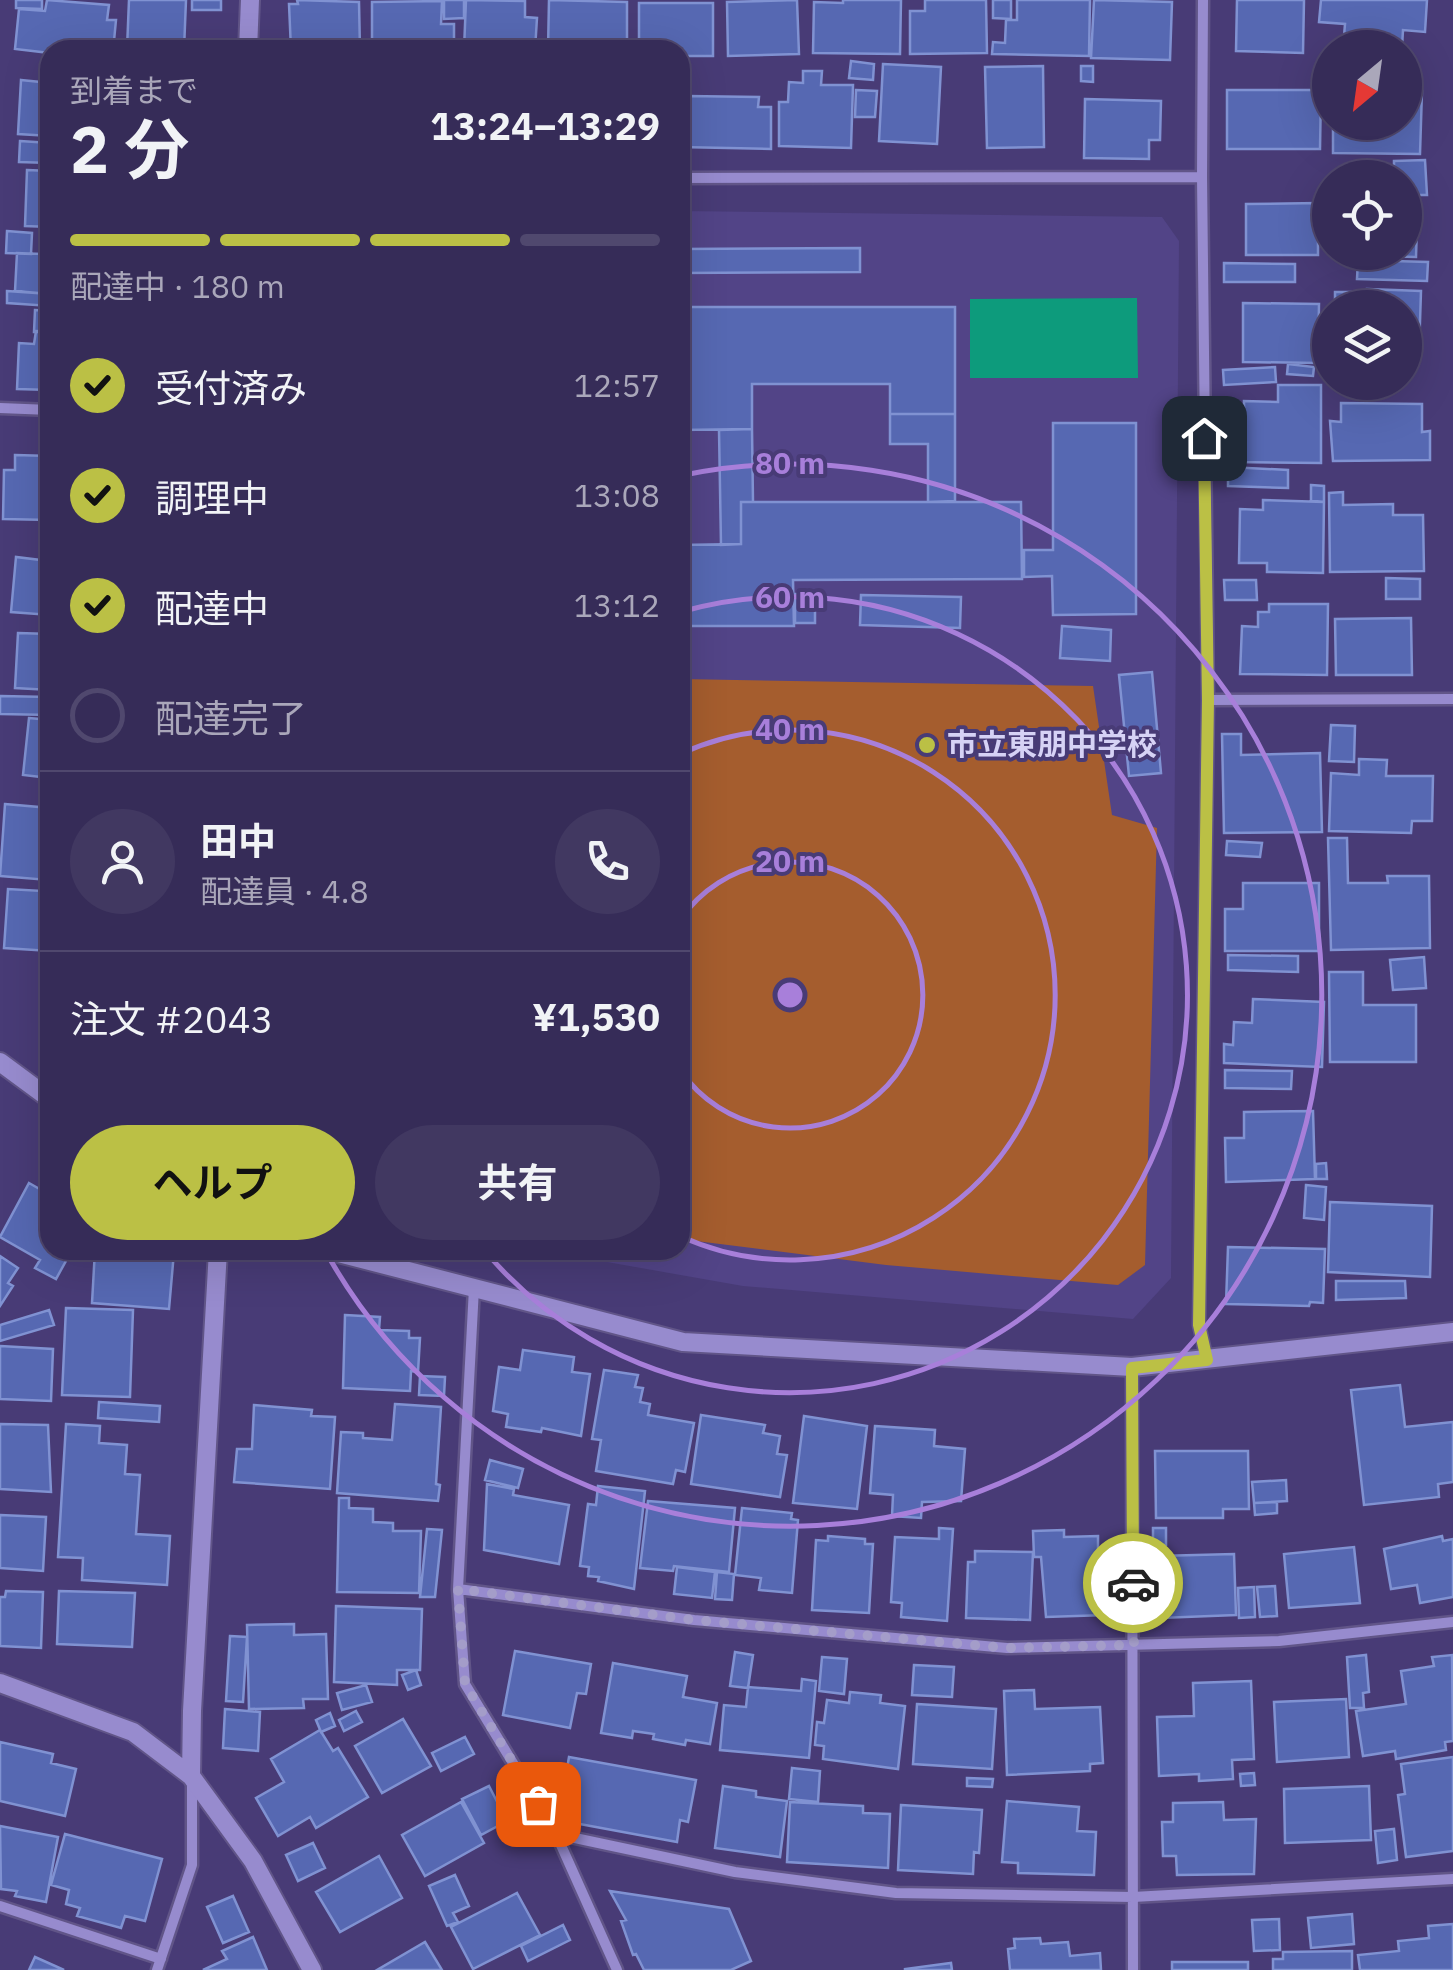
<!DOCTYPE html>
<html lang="ja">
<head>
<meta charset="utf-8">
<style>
  :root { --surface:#362c58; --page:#413861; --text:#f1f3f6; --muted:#aaa7ba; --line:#50486e; --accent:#bbc045 }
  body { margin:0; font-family:"IBM Plex Sans","Noto Sans JP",sans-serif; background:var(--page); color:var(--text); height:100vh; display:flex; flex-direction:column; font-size:38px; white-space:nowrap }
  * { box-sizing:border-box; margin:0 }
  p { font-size:32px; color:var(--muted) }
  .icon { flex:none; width:55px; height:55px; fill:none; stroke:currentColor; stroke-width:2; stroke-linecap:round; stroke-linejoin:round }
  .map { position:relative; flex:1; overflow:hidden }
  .panel { position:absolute; left:40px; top:40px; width:650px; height:1220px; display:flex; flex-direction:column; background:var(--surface); border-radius:30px; box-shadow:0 10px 40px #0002,0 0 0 2px var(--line) }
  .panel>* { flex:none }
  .needle { width:65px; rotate:209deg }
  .fabs { position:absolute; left:1312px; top:30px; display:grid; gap:20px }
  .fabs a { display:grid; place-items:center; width:110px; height:110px; border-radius:50%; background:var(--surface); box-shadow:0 10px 40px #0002,0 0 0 2px var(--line); font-size:50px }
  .pin { position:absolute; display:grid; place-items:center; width:85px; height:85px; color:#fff; margin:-42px; border-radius:20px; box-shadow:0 5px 15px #0006 }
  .courier { position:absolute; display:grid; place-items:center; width:100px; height:100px; margin:-50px; border:8px solid #bbc045; border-radius:50%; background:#fff; color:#222; box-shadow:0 2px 12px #0007 }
  .summary em { font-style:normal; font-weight:700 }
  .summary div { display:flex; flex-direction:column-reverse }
  .summary { display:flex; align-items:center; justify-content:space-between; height:170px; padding:0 30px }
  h1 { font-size:65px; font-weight:700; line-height:75px }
  .bar { display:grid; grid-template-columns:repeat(4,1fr); gap:15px 10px; align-content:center; height:120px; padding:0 30px }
  .bar i { height:12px; border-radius:8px; background:var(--line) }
  .bar .selected { background:var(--accent) }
  .bar p { grid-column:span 4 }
  .line { display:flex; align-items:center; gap:25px; padding:0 30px; border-top:2px solid var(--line) }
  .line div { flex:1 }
  .round { display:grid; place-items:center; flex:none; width:105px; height:105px; border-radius:52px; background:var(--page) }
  ol { padding:0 30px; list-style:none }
  li { display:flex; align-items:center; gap:30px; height:110px }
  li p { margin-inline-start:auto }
  li .icon { padding:10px; border-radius:50%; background:var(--accent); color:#111; stroke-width:4 }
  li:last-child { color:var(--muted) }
  li i { width:55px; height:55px; border:5px solid var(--line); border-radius:50% }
  .primary-button { display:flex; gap:20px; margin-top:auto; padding:20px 30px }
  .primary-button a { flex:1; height:115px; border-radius:60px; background:var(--accent); color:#111; font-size:40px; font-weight:700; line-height:115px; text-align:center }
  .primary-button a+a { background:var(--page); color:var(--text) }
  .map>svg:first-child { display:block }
  .built { fill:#524487 }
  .green { fill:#a55d2e }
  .water { fill:#0d9b7c }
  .building { fill:#5668b2; stroke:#8092d2; stroke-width:2.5 }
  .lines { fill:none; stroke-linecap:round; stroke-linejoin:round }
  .minor-casing { stroke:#615588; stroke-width:15 }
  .tertiary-casing { stroke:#615588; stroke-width:22 }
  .minor { stroke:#978bce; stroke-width:10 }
  .tertiary { stroke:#978bce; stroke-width:18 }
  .done { stroke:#a49dc9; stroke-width:10; stroke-dasharray:0 18 }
  .route { stroke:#bbc045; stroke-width:12 }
  .ring { fill:none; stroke:#a87fda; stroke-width:5 }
  .poi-dot { fill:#bbc045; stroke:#483b76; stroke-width:4 }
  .labels { text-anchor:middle; stroke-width:8; stroke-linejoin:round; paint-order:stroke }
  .poi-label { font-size:30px; font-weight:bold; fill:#d6d2f5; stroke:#483b76; text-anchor:start }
  .centre { fill:#a87fda; stroke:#483b76; stroke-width:5 }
  .ring-label { font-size:30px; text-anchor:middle; font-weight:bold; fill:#a87fda; stroke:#483b76; stroke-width:8; stroke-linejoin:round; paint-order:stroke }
</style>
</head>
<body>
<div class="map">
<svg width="1453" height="1970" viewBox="0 0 1453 1970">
  <rect width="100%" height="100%" fill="#483b76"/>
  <path class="built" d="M680,211L1162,217L1179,241L1171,1278L1133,1319L743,1286L539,1250H680Z"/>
  <path class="green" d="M680,679L1093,686L1112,815L1157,828L1145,1265L1118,1285L886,1265L680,1239Z"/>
  <path class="water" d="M1137,298L1138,378H970V299Z"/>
  <path class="building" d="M16,0H42V9L16,8Z
    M47,0L109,5L107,20H116L114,41L125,42L124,50H50V53L15,49L19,9L45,11Z
    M129,0H186L184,50L127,49Z
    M192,0H221V10H192Z
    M297,0L359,2L360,50H291L289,4H298Z
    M444,0H464V18L444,19Z
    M466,0L525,1V17L537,18L535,50H464Z
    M549,0L627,2V50H548Z
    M797,0L799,54L728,56L727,2Z
    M843,0H901L900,54L813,53L814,2L843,3Z
    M925,0H986L987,53L910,54V11H925Z
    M993,0H1011V19L993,18Z
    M1017,0H1090L1089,56L992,54L993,42L1005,43L1006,20H1017Z
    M1094,0L1172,2L1170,60L1091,58Z
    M1237,0H1304L1303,53L1236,51Z
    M1321,0H1427L1425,32L1403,30L1402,48H1343L1345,24L1319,22Z
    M442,1L441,24H454V50H365V41L372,42V2Z
    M639,3H713V56H680V50H639Z
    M851,61L874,64L873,80L849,78Z
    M883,64L941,67L937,144L879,141Z
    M1043,66L1044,147L987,148L985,67Z
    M1081,66H1093V82L1081,81Z
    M803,71H822L821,85H853L851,148L779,146V102H788L789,82L803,83Z
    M21,80L50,83V136L18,134Z
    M856,90L877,91L875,117H855Z
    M1227,90H1321L1320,149H1227Z
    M1405,91H1422L1420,154L1333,153V122H1405Z
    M687,96L759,97L758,107H771V149L680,147L681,112H687Z
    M1085,99L1161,101L1160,140H1149V159L1084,158Z
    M20,141L50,143V163L19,162Z
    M1425,160L1427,195H1405V178H1394V161Z
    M27,170L50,171V227L25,226Z
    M1405,197H1418L1416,257L1333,255L1405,252Z
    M1318,203V255H1246V204Z
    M7,231L32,233L31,254L6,253Z
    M43,233L50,234V294L15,291L17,253L42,254Z
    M860,248V272L680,273V249Z
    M1358,260L1428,262L1427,281L1357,279Z
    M1224,263L1295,264V282H1224Z
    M1367,289L1421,291L1419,353H1405V308H1335V292H1367Z
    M7,291L50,294V306L7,303Z
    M1243,303L1319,304L1318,363L1243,362Z
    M680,307H955V414H890V384H752V429L680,430Z
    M35,310L50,311V332H34Z
    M36,331L50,332V390L17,389L19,343L34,344Z
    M1288,364L1314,367L1313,376L1287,374Z
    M1275,367L1276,382L1224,385L1223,370Z
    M1278,385H1321V463L1234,462V428L1244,427V401L1278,402Z
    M1341,403L1422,404V432L1430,431V460L1333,461L1330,421L1341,422Z
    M890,414H955V501L928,502V444H890Z
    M1053,423H1136V614L1053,615L1052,576L1024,577V550H1053Z
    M752,429L753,502H741V544L721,545L719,430Z
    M15,455L50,456V520L3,519L4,470H15Z
    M1228,467L1288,470V488L1228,486Z
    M1311,485L1324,486V502L1311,501Z
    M1343,492V505L1393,504V515H1423L1424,571L1330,572L1329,493Z
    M1263,500L1324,502L1323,573L1267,572V563H1239L1240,509L1263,510Z
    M741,502H1021L1022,579L793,580L794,626H680V545L741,544Z
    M41,552L50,553V615L11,612L16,557L41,560Z
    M1386,578L1420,579V599H1386Z
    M1224,580H1256L1257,600H1225Z
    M795,594L815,595V623H795Z
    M861,595L961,597L960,628L860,625Z
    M1269,604H1328L1327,675L1240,674L1242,626L1258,627V612H1269Z
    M1411,618L1412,675H1336L1335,619Z
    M1062,626L1111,630L1110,661L1060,658Z
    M18,633L50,634V690L15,688Z
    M1152,672L1161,773L1129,776L1119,675Z
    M0,696L50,697V715L0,714Z
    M29,718L50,720V778L23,775Z
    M1331,725L1355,726L1354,762L1329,761Z
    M1222,734H1241V755L1320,753L1322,832L1224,833Z
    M1359,759L1387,760L1386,776H1433L1432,821H1412L1411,833L1329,831L1331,773L1359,775Z
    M5,804L50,808L48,880L0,876Z
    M1328,838H1347L1348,883H1388L1387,876H1429L1430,948L1331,950Z
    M1227,841L1262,843L1260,857L1226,855Z
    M1243,883H1319V951H1225V909H1243Z
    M43,885L50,886V951L4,948L8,889L42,891Z
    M1228,955L1298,956V972L1228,970Z
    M1424,957L1426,988L1393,990L1390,960Z
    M1329,972H1363V1005H1416V1062H1330Z
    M1253,999L1324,1002L1322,1067L1224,1063V1044L1233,1045L1234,1022L1252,1023Z
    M1225,1070L1292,1071L1291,1089L1225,1088Z
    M1313,1111L1315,1179L1226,1182L1225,1138H1244V1112Z
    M1326,1163L1327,1179H1316V1164Z
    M29,1183L50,1195V1250H72L56,1279L35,1268L40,1260L0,1237Z
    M1306,1185L1326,1187L1324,1220L1304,1218Z
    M1330,1202L1432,1206L1430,1277L1328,1272Z
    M1228,1247L1325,1249L1323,1303L1310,1302L1309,1306L1226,1304Z
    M95,1250L174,1252L169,1309L92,1303Z
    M0,1256L18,1268L8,1283L13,1286L0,1306Z
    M1336,1281H1405L1406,1298L1336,1300Z
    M66,1308L133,1310L130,1397L62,1395Z
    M49,1310L54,1325L0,1341V1325Z
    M345,1315L380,1317L379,1330L409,1331V1338H420L418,1372L411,1371L410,1391L343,1388Z
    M0,1346L53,1349L51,1401L0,1399Z
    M523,1350L574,1357L572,1372L590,1374L581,1436L542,1428L541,1432L506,1427L508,1414L493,1411L499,1367L520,1370Z
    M604,1370L638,1375L635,1387L643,1388L640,1402L650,1404L648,1415L694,1423L685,1472L676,1470L673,1484L596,1471L601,1440L592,1439Z
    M420,1376L445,1377L444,1396L419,1395Z
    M1400,1385L1405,1427L1453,1422V1482L1438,1484L1439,1497L1364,1505L1351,1390Z
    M99,1402L160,1406L159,1422L98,1418Z
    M395,1404L441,1407L436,1484L440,1485L438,1501L337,1493L341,1432L363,1433V1438L392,1440Z
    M254,1405L312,1410L311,1416L335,1417L330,1489L234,1482L237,1449H252Z
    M701,1415L765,1425L763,1433L780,1436L777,1454L787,1455L780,1497L691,1484Z
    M804,1416L867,1426L857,1509L793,1503Z
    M0,1424L48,1425L51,1492L0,1489Z
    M66,1424L100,1426L99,1443L127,1445L125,1474L140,1475L136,1534L170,1536L167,1585L82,1580L83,1558L58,1557Z
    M875,1426L935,1430L934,1446L965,1449L961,1501L922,1502L921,1518L892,1516L893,1495L870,1493Z
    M1155,1451H1248L1249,1509H1223V1518H1156Z
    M490,1460L523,1469L518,1488L485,1480Z
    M1286,1480L1287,1501L1254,1503L1252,1482Z
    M487,1484L514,1489L513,1495L569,1505L559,1564L484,1550Z
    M598,1486L645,1491L634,1589L598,1581L599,1577L588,1576L589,1567L580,1566L588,1504L596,1505Z
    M339,1498H349V1508L373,1509V1522L393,1523V1531H421L419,1593L337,1592Z
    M648,1501L735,1508L729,1572L674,1566L673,1571L640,1568Z
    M1277,1502V1513L1255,1515L1254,1503Z
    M742,1508L792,1513L791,1519L798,1520L792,1593L759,1590L761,1578L735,1575Z
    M0,1515L46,1517L43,1571L0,1568Z
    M939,1528L953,1529L947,1621L901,1617L902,1603L891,1602L895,1537L939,1539Z
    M1153,1528H1166V1545H1153Z
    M427,1529L442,1530L435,1597H420Z
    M1064,1530V1537L1098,1536V1550H1104L1106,1615L1046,1617L1041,1557H1034L1033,1531Z
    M828,1536L865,1539V1544H873L869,1613L812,1610L816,1540L828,1541Z
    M1442,1536L1443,1541L1453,1539V1597L1420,1603L1417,1585L1391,1589L1384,1549Z
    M1354,1547L1360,1603L1289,1608L1284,1554Z
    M975,1551L1033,1552L1030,1620L966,1618L968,1562H975Z
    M1234,1554L1236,1615L1160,1618L1158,1556Z
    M677,1567L715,1572L712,1598L674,1594Z
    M717,1572L734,1574L732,1600L715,1599Z
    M1275,1586L1277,1616L1260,1617L1257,1587Z
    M1254,1587L1255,1617L1239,1618L1238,1588Z
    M6,1591L43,1592L41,1648L0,1646V1597H5Z
    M59,1591L135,1593L132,1647L57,1644Z
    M336,1606L422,1609L420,1670H397V1685L334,1682Z
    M294,1624V1635L326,1634L328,1699H303L304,1708L249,1709L247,1625Z
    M230,1636L247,1637L243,1702L226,1701Z
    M515,1651L591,1664L586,1694L577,1693L570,1728L503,1715Z
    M735,1652L753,1655L748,1688L730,1686Z
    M1366,1655L1369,1692L1363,1693L1364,1708H1350L1347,1657Z
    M1452,1655L1453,1741L1445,1742L1446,1750L1396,1759L1395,1751L1363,1756L1356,1711L1406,1704L1401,1671L1434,1666L1432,1657Z
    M822,1657L847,1659L844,1694L819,1691Z
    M613,1663L687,1676L683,1697L717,1703L710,1744L686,1740L685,1745L653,1739L654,1734L633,1731L632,1738L601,1733Z
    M914,1665L954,1667L952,1697L912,1695Z
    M416,1670L421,1685L408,1690L402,1675Z
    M802,1679L816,1681L809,1758L720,1750L724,1705L746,1707L748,1687L801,1691Z
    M1251,1681L1254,1759L1232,1760L1233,1779L1199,1781V1774L1159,1776L1157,1717L1194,1716L1193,1683Z
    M366,1685L372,1702L342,1710L337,1693Z
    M1034,1690L1035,1709L1100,1707L1103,1763L1090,1764V1771L1007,1775L1004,1691Z
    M850,1692L881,1695L880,1703L905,1706L898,1769L823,1759L824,1746L815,1745L817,1722L824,1723L827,1700L849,1703Z
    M1346,1699L1349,1757L1277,1762L1274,1702Z
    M917,1704L996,1709L992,1769L913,1764Z
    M225,1709L260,1712L258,1751L223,1748Z
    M356,1711L362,1722L344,1731L339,1720Z
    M330,1713L335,1726L321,1732L316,1720Z
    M403,1719L431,1766L382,1793L355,1746Z
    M320,1730L333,1751L338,1748L368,1797L316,1828L310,1817L278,1836L256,1798L284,1782L271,1759Z
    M465,1737L474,1754L441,1771L432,1753Z
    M0,1742L53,1754L51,1763L76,1769L65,1816L0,1801Z
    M569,1757L696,1780L688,1822L680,1820L677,1842L558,1820Z
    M1453,1757V1851L1406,1857L1398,1795L1405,1794L1401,1764Z
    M792,1768L820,1771L818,1802L789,1799Z
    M1254,1773L1255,1785L1241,1786L1240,1774Z
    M967,1778L993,1779L992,1787L967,1786Z
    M489,1786L507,1821L481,1835L462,1799Z
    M723,1786L756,1791V1797L787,1801L780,1857L715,1848Z
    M1369,1786L1371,1840L1285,1843L1284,1789Z
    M1007,1801L1079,1807L1077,1831L1096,1832L1094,1875L1018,1873V1863L1002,1862Z
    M461,1802L484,1843L425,1876L402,1835Z
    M790,1802L863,1806V1813L890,1814L888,1868L787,1862Z
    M1223,1802L1224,1820L1256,1819L1254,1874L1177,1875L1176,1856H1163L1162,1822H1173V1803Z
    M901,1805L982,1810L979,1853L974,1852L973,1874L898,1870Z
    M0,1826L58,1837L46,1902L15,1896L17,1891L1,1889Z
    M1394,1829L1397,1860L1378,1863L1375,1831Z
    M65,1834L162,1859L145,1921L125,1916L121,1928L77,1916L80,1908L66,1904L69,1890L51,1885Z
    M313,1843L325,1868L298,1881L286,1855Z
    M379,1856L402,1898L340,1932L316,1892Z
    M455,1875L469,1906L453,1913L458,1922L447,1926L429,1886Z
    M610,1891L729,1909L751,1961L731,1970H644L636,1954L633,1955L621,1921L626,1920Z
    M517,1893L540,1935L473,1969L451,1927Z
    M233,1896L249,1932L223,1943L207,1907Z
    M1352,1914L1354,1944L1311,1948L1308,1918Z
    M1279,1919L1280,1950L1254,1951L1252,1920Z
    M1453,1924V1970H1360L1358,1955L1399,1951L1398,1941L1429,1938L1428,1926Z
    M563,1925L570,1940L528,1961L521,1946Z
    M253,1937L267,1970H203L227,1959L222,1951Z
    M1040,1938L1041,1944L1068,1942L1070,1956L1100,1953L1101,1970H1010L1008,1949L1015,1948L1014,1939Z
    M425,1942L442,1970H377Z
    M1352,1951V1970H1273V1959H1283V1952Z
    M35,1957L64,1970H29Z
    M1172,1962H1248V1970H1172Z
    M951,1963L952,1970H905V1969Z"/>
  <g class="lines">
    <g class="minor-casing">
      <path id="minor" d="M1203,0L1202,177L1208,700L1199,1325L1207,1360
        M680,178L1202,177
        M0,408L50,410
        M1208,700L1453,699
        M474,1288L458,1589L465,1684L556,1834L617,1970
        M1132,1367L1133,1970
        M458,1589L694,1620L1007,1648L1279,1641L1453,1622
        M556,1834L735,1872L896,1893L1133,1897L1453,1879
        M0,1906L161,1959
        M157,1970L192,1865V1782"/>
    </g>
    <g class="tertiary-casing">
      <path id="tertiary" d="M248,50L250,0
        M0,1062L50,1099
        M218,1250L192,1711L191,1776L253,1861L312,1970
        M327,1250L683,1342L1132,1367L1453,1332
        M0,1683L133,1732L191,1776"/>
    </g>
    <use href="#minor" class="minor"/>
    <use href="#tertiary" class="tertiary"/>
  </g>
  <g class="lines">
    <path class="done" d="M538,1804L465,1684L458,1589L694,1620L1007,1648L1134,1645L1133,1583"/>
    <path class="route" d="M1133,1583L1132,1368L1207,1360L1199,1325L1208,700L1204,438"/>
  </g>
  <g class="ring">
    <path d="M680 920A133 133 0 1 1 680 1070"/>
    <path d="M680 754A265 265 0 1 1 680 1236"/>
    <path d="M680 612A398 398 0 1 1 485 1251"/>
    <path d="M684 475A531 531 0 1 1 326 1252"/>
  </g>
  <circle class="poi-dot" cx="927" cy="745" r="10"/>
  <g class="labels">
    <g class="poi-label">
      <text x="947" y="755">市立東朋中学校</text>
    </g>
  </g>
  <circle cx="790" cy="995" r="15" class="centre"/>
  <g class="ring-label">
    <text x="790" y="474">80 m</text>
    <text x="790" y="608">60 m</text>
    <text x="790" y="740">40 m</text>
    <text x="790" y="872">20 m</text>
  </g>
</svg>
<div class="fabs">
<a><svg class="needle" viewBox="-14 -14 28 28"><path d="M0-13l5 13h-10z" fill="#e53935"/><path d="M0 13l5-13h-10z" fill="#aaa7ba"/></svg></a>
<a><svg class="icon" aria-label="locate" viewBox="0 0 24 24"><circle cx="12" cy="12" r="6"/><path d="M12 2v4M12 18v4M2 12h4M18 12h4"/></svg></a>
<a><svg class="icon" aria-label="layers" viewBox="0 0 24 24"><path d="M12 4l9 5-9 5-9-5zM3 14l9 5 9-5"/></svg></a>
</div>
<div class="pin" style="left:538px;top:1804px;background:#ea580c"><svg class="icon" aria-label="bag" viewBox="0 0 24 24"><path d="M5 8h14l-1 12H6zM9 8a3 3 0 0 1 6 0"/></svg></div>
<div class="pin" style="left:1204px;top:438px;background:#1f2937"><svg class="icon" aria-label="home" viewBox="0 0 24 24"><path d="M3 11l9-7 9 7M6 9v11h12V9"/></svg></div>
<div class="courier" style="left:1133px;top:1583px"><svg class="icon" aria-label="car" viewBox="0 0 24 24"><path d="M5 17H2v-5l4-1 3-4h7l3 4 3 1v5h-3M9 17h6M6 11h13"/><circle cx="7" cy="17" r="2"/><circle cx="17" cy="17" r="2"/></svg></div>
<section class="panel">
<div class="summary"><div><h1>2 分</h1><p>到着まで</p></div><em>13:24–13:29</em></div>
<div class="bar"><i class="selected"></i><i class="selected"></i><i class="selected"></i><i></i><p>配達中 · 180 m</p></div>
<ol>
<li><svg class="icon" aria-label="check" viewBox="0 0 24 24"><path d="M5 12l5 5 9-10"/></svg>受付済み<p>12:57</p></li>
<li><svg class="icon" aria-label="check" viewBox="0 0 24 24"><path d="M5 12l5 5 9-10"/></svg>調理中<p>13:08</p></li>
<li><svg class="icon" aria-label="check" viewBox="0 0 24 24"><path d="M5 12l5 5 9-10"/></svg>配達中<p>13:12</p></li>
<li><i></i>配達完了</li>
</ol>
<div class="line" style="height:180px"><a class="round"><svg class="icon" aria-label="person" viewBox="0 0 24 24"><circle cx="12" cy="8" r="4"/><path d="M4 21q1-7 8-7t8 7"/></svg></a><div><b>田中</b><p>配達員 · 4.8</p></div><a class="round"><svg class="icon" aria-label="phone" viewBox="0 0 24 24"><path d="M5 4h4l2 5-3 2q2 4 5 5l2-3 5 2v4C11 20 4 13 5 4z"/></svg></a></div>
<div class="line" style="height:130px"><div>注文 #2043</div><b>¥1,530</b></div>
<div class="primary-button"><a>ヘルプ</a><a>共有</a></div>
</section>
</div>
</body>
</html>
